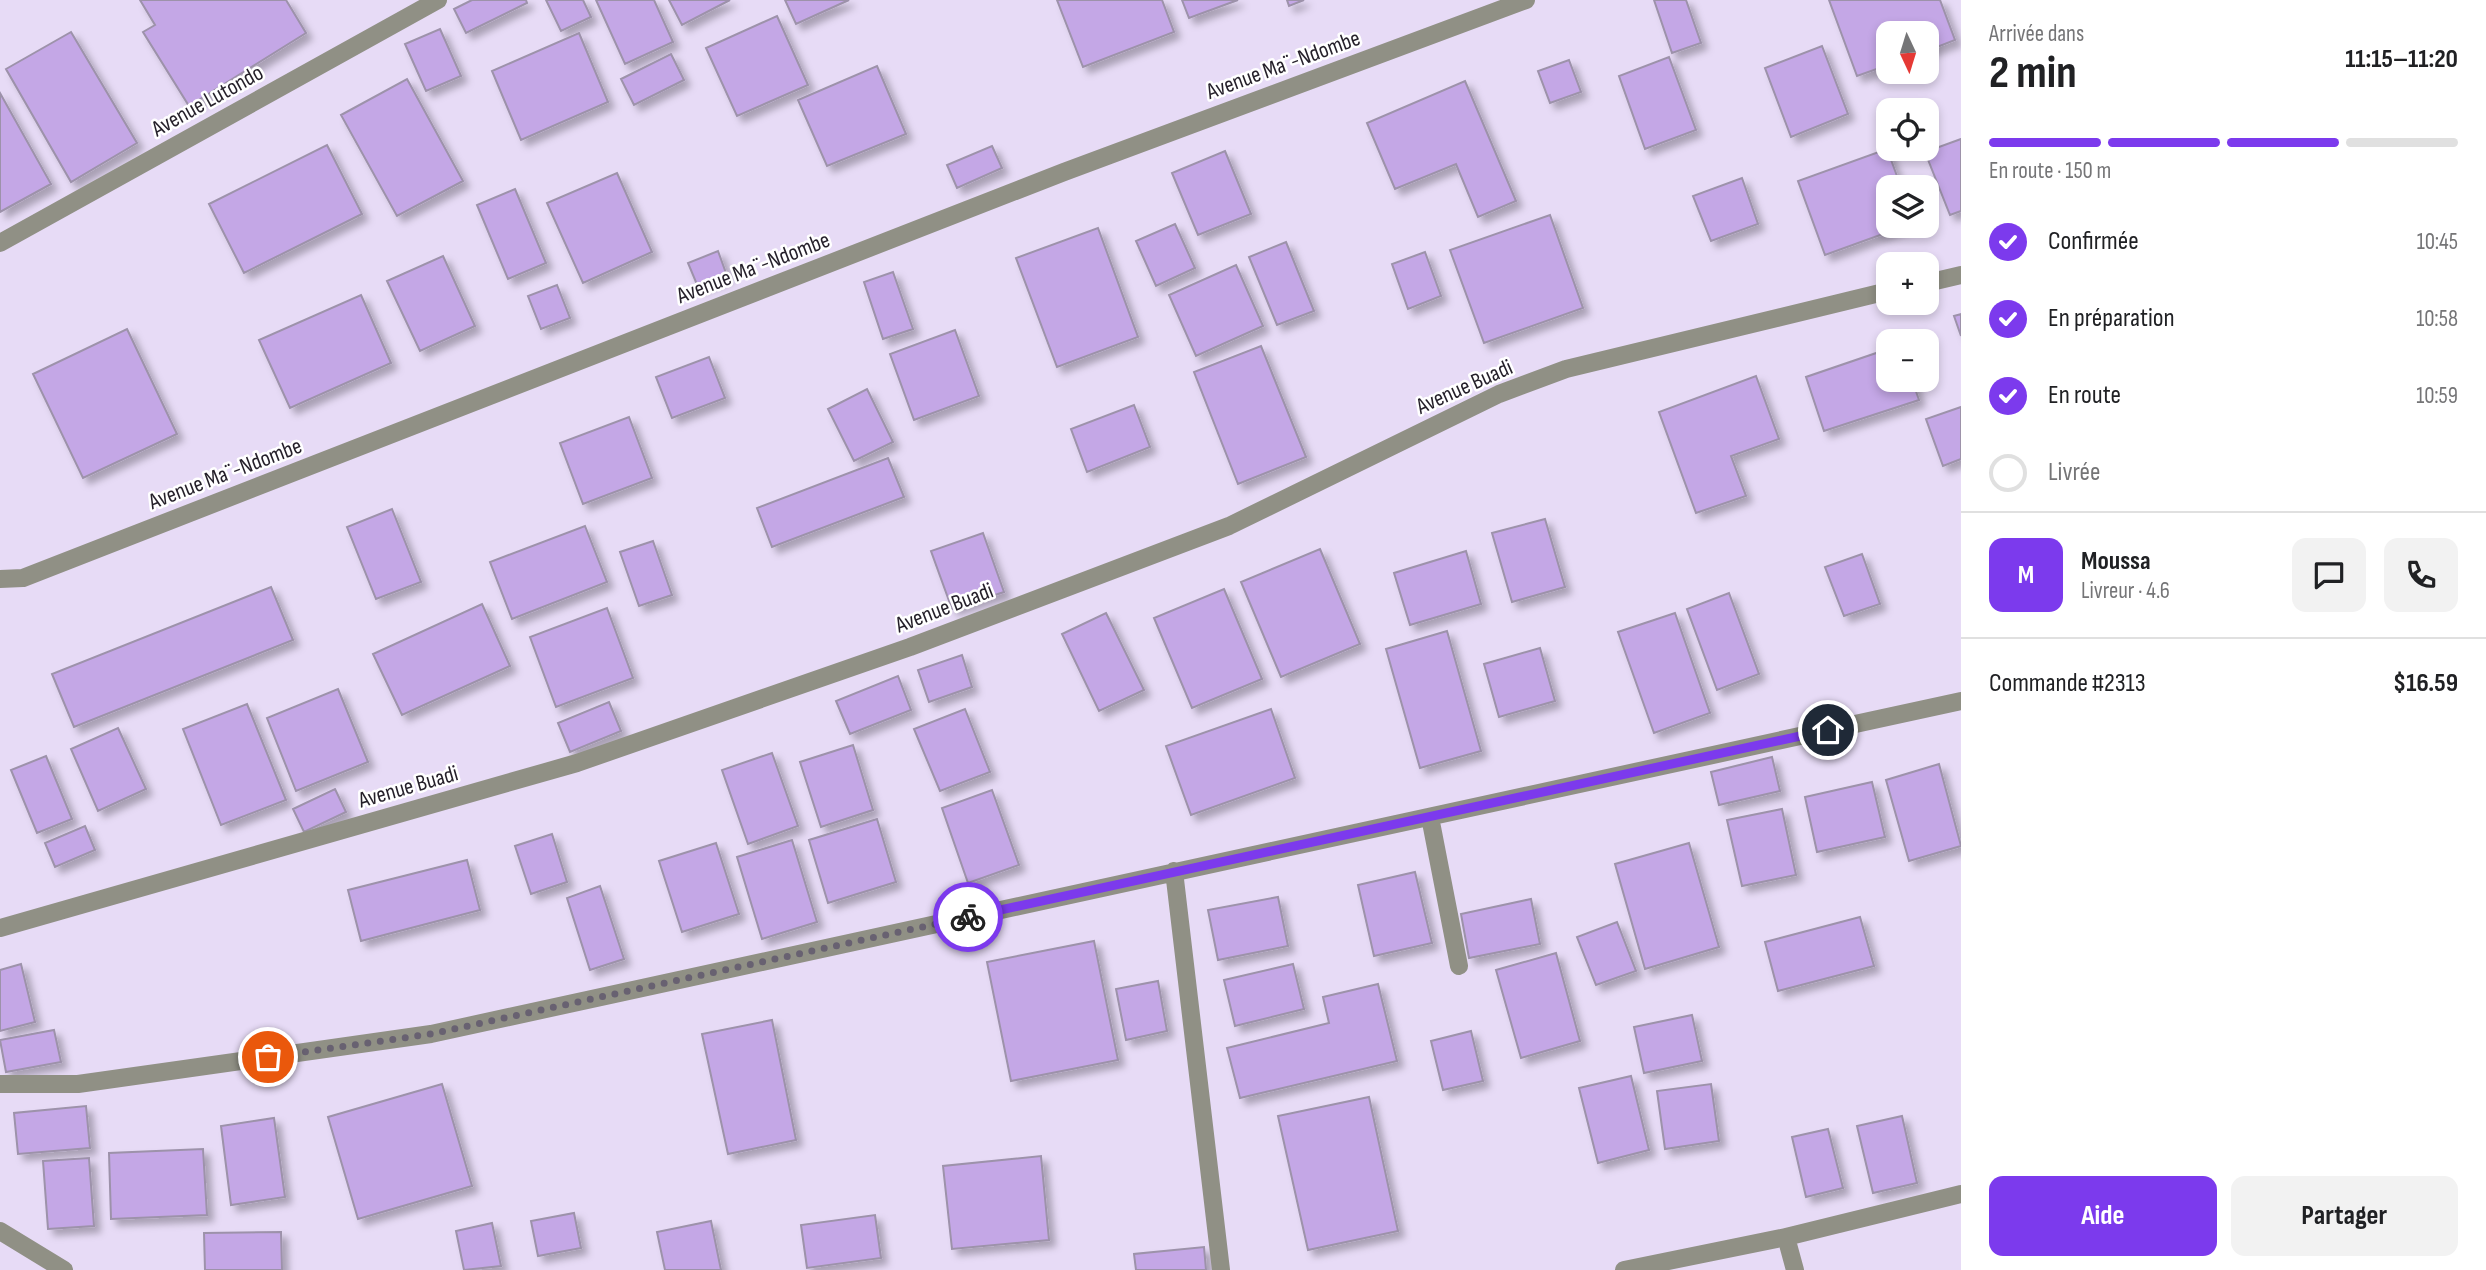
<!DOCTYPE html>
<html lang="fr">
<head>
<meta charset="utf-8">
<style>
  :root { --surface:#fff; --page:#f2f2f2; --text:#202124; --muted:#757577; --line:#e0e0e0; --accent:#7c3aed }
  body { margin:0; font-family:"Sofia Sans Condensed",sans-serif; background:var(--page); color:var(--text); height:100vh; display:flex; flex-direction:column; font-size:26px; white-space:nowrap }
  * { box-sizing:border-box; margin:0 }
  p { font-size:23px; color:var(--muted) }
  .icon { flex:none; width:38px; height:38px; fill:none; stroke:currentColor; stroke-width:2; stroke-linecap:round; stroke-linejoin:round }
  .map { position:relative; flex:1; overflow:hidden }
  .panel { display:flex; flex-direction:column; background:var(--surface); width:525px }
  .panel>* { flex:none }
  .needle { width:46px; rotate:176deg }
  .tools { position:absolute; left:1876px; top:21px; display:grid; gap:14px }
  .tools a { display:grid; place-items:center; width:63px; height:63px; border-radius:14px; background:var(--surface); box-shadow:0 4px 10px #0003; font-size:35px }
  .pin { position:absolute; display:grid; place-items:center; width:60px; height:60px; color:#fff; margin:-30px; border:4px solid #fff; border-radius:50%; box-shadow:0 2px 7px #0007 }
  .courier { position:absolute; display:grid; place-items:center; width:70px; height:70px; margin:-35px; border:5px solid #7c3aed; border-radius:50%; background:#fff; color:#222; box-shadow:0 2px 9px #0007 }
  .summary em { font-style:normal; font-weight:700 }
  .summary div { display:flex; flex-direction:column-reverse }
  .summary { display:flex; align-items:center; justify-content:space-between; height:119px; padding:0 28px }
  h1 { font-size:46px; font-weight:700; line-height:52px }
  .bar { display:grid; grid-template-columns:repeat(4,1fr); gap:10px 7px; align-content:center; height:84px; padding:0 28px }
  .bar i { height:9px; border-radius:5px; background:var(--line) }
  .bar .selected { background:var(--accent) }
  .bar p { grid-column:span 4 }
  .line { display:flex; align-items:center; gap:18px; padding:0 28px; border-top:2px solid var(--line) }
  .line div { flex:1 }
  .round { display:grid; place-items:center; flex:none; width:74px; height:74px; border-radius:14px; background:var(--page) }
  ol { padding:0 28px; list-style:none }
  li { display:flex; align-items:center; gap:21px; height:77px }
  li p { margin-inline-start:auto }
  li .icon { padding:7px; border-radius:50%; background:var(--accent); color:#fff; stroke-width:4 }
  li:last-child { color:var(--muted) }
  li i { width:38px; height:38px; border:4px solid var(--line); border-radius:50% }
  .action { display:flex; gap:14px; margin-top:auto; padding:14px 28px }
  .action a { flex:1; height:80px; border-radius:14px; background:var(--accent); color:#fff; font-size:28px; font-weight:700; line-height:80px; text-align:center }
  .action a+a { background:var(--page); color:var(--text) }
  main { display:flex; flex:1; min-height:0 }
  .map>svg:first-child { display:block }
  .building { fill:#c4a7e6; stroke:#9d92aa; stroke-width:2; filter:url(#shadow) }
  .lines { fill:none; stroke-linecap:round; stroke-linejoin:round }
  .minor { stroke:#909085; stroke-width:18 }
  .done { stroke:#686171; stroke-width:7; stroke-dasharray:0 12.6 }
  .route { stroke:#7c3aed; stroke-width:9 }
  .labels { text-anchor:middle; stroke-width:5; stroke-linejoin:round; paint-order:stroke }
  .street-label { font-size:23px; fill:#241f29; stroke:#fff }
</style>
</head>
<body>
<main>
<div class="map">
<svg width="1961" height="1270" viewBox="0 0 1961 1270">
  <defs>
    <filter id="shadow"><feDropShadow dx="6" dy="6" stdDeviation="3.5" flood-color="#0004"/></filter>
  </defs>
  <rect width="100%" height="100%" fill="#e7dbf6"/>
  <path class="building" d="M140,0H286L306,33L189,106L143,32L155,25Z
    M472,0H526L527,3L466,33L454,9Z
    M546,0H583L591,17L561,31Z
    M596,0H654L673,42L625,64Z
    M669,0H730L682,25Z
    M785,0H849L796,24Z
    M1057,0H1162L1174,32L1083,67Z
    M1182,0H1238L1189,18Z
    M1287,0H1304L1289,6Z
    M1654,0H1686L1701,43L1672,53Z
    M1829,0H1940L1955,40L1927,51V33H1888V65L1857,76Z
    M777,16L808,85L737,116L706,48Z
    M440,29L461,76L426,91L405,44Z
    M71,32L137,143L71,182L6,69Z
    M579,33L608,102L521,140L492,71Z
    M1822,46L1848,114L1791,137L1765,68Z
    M671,54L684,80L634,105L621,79Z
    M1669,57L1696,130L1645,149L1619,76Z
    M1569,60L1581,92L1550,103L1538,71Z
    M877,66L906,134L827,166L798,100Z
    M407,79L463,181L397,216L341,115Z
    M1465,81L1516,201L1478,217L1456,164L1395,189L1367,123Z
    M0,93L51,184L0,212Z
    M1961,139V211L1950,215L1925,152Z
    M327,145L362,214L244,273L209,204Z
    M992,146L1002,168L957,188L947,165Z
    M1887,149L1901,187H1888V226H1905L1825,255L1798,181Z
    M1225,151L1251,214L1198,235L1172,173Z
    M617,173L652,252L583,283L547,203Z
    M1742,178L1758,224L1711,241L1693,196Z
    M515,189L546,263L508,279L477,205Z
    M1550,215L1583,308L1484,343L1450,250Z
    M1175,224L1195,268L1156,286L1136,241Z
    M1098,228L1138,337L1057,367L1016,258Z
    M1286,242L1314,311L1277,325L1249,257Z
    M718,251L727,276L698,287L688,263Z
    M1425,252L1441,296L1408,309L1392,264Z
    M443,256L475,326L420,351L387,281Z
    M1236,265L1263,326L1196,356L1169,295Z
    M893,272L913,329L883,339L864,282Z
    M557,285L570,318L541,329L528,296Z
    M361,295L391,363L290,408L259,340Z
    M1961,314V336L1954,316Z
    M127,329L177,434L83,478L33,374Z
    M955,330L979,396L914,420L890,354Z
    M1261,346L1306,457L1238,484L1194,372Z
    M1888,349V380H1912L1919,400L1824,431L1806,377Z
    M709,357L725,398L672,418L656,377Z
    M1756,376L1779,439L1731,456L1746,496L1696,513L1659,412Z
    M867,389L893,442L854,461L828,409Z
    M1134,405L1150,447L1087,472L1071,429Z
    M1961,407V459L1943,466L1926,419Z
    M629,417L652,478L583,504L560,443Z
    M888,458L904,497L772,547L757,508Z
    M392,509L421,582L376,599L347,527Z
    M1545,519L1565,587L1512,602L1492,533Z
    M585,526L607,582L512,619L490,562Z
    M983,533L1004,592L952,609L931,551Z
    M653,541L672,595L639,606L620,552Z
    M1320,549L1360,644L1281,677L1241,582Z
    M1466,551L1481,604L1410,625L1394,573Z
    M1862,554L1880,604L1844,616L1825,567Z
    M271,587L293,640L74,727L52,674Z
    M1224,589L1262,679L1192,708L1154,618Z
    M1729,593L1759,674L1717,690L1687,609Z
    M482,604L510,666L402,715L373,654Z
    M607,608L633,678L556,707L530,637Z
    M1106,613L1144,690L1099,711L1062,634Z
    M1675,613L1710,713L1654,733L1618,632Z
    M1447,631L1481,751L1420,768L1386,649Z
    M1540,648L1555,701L1499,717L1484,664Z
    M962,655L972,687L929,702L918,670Z
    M898,676L911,710L850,734L836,701Z
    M338,689L368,762L296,791L267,718Z
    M609,702L621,731L570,752L558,723Z
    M247,704L286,800L221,825L183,729Z
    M965,709L990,772L940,791L914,729Z
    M1271,709L1295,778L1191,815L1166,746Z
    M118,728L146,789L98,811L71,749Z
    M853,745L873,810L821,827L800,762Z
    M772,753L798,826L748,844L722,770Z
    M46,756L72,819L37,833L11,770Z
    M1772,757L1780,791L1719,805L1711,772Z
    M1939,764L1961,846L1909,861L1886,780Z
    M1872,782L1885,837L1817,852L1805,797Z
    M335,789L346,812L304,832L293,809Z
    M992,790L1019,865L968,883L942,808Z
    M1782,809L1796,875L1742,886L1727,820Z
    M877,819L896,882L828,903L809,840Z
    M85,826L95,850L55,867L45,843Z
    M552,834L567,882L531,894L515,846Z
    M792,840L817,922L762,939L737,857Z
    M716,843L739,914L682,932L659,861Z
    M1689,843L1719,947L1645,969L1615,864Z
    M467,860L480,910L361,941L348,890Z
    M1415,872L1432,943L1374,956L1358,885Z
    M600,886L624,959L590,970L567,898Z
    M1278,897L1288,946L1218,960L1208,910Z
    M1531,899L1540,944L1469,958L1461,914Z
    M1860,917L1874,966L1778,991L1765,942Z
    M1617,922L1636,971L1596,985L1577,937Z
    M1094,941L1118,1060L1011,1081L987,962Z
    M1556,953L1580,1041L1521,1058L1496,970Z
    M21,964L35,1022L0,1031V970Z
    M1293,964L1304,1009L1235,1026L1224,980Z
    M1158,981L1167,1031L1126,1040L1116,989Z
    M1378,984L1397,1061L1240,1098L1227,1048L1329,1023L1323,997Z
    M1692,1015L1702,1061L1644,1073L1634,1027Z
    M772,1020L796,1140L728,1154L702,1034Z
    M54,1030L61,1062L6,1072L0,1040Z
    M1471,1031L1483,1081L1443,1090L1431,1041Z
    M1631,1076L1649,1150L1598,1163L1579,1088Z
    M442,1084L472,1186L358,1219L328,1117Z
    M1711,1084L1719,1141L1665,1149L1657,1091Z
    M1369,1097L1398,1231L1308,1250L1278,1116Z
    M86,1106L90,1148L18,1154L14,1113Z
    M1902,1116L1917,1183L1873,1193L1857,1126Z
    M274,1118L285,1197L231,1205L221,1126Z
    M1828,1129L1843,1188L1806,1197L1792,1137Z
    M203,1149L207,1215L111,1219L109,1153Z
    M1041,1156L1049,1240L952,1249L943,1166Z
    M89,1158L94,1226L48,1229L43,1161Z
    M574,1213L581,1248L538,1256L531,1221Z
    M875,1215L881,1258L807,1268L801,1225Z
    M711,1221L721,1270H665L657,1232Z
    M492,1223L501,1266L464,1270L456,1231Z
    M281,1232L282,1270H205L204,1233Z
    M1204,1247L1206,1270H1136L1134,1254Z"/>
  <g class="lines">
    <path class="minor" d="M0,243L438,0
      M1927,283L1961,275
      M0,579L23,578L1064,172L1526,0
      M1430,817L1459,966
      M1174,871L1221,1270
      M0,928L577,763L910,647L1229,526L1499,394L1566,369L1888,291
      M0,1084H78L431,1034L1961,701
      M0,1231L64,1270
      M1786,1237L1795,1270
      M1624,1270L1786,1237L1961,1194"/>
  </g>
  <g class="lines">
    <path class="done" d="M268,1057L431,1034L968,917"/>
    <path class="route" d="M968,917L1828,730"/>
  </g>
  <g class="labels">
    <g class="street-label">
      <text transform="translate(1283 64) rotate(-20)" y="8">Avenue Ma¨-Ndombe</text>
      <text transform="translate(207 100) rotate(-29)" y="8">Avenue Lutondo</text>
      <text transform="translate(753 267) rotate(-21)" y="8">Avenue Ma¨-Ndombe</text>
      <text transform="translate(1464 386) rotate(-24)" y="8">Avenue Buadi</text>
      <text transform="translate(225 473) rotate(-21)" y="8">Avenue Ma¨-Ndombe</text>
      <text transform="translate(944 607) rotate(-21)" y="8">Avenue Buadi</text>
      <text transform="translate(408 786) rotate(-16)" y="8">Avenue Buadi</text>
    </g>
  </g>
</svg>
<div class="tools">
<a><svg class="needle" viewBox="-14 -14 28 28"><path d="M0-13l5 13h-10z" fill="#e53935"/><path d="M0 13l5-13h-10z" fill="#757577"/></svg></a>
<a><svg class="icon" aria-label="locate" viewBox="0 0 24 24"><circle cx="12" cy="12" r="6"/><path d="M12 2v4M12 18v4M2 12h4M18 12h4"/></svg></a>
<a><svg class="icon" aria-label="layers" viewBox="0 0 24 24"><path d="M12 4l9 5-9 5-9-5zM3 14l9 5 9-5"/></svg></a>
<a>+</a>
<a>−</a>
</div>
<div class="pin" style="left:268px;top:1057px;background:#ea580c"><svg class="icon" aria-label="bag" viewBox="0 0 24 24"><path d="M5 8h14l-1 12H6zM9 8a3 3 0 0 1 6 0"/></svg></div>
<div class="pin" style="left:1828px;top:730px;background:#1f2937"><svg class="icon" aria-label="home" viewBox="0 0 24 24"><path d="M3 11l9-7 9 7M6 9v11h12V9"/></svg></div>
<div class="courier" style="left:968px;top:917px"><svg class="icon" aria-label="bike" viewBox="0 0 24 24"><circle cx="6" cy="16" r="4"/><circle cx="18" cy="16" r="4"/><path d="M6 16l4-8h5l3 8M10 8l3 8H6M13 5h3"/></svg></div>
</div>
<section class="panel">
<div class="summary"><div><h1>2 min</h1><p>Arrivée dans</p></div><em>11:15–11:20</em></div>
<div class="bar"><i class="selected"></i><i class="selected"></i><i class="selected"></i><i></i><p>En route · 150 m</p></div>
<ol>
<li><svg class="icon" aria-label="check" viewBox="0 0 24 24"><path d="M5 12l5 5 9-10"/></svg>Confirmée<p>10:45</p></li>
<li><svg class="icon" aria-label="check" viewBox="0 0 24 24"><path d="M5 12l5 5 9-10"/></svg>En préparation<p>10:58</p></li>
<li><svg class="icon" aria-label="check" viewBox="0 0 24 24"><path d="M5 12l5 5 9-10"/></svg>En route<p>10:59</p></li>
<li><i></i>Livrée</li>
</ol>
<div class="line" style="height:126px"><b class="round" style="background:var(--accent);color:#fff">M</b><div><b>Moussa</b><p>Livreur · 4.6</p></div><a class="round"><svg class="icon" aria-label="chat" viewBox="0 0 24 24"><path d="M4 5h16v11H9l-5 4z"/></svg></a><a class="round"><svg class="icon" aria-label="phone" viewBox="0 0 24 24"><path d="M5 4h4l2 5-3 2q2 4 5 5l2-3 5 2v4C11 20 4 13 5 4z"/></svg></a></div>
<div class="line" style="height:91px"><div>Commande #2313</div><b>$16.59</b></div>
<div class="action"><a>Aide</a><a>Partager</a></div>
</section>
</main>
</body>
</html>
